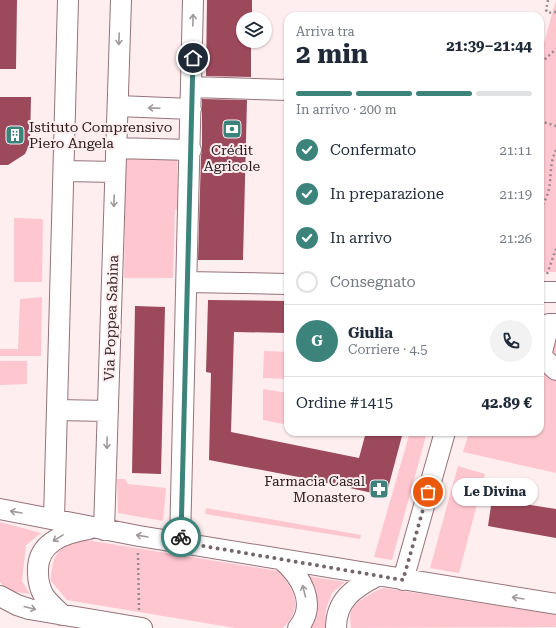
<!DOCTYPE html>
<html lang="it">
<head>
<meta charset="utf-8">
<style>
  :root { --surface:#fff; --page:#f2f2f3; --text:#1f2937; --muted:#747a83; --line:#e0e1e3; --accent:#3c837c }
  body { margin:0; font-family:"Roboto Serif",serif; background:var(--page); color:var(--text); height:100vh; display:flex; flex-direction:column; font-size:15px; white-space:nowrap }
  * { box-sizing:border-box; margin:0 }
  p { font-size:13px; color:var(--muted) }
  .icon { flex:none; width:22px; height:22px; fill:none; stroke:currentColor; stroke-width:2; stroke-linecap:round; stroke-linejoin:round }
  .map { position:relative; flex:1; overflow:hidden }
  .details { position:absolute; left:284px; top:12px; width:260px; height:424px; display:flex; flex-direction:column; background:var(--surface); border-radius:12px; box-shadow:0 1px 3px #0004 }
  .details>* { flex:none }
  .buttons { position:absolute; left:236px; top:12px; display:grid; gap:8px }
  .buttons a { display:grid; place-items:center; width:36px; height:36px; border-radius:50%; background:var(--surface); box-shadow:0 1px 3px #0004; font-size:20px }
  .pin { position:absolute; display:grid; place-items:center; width:34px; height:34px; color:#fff; margin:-17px; border:2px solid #fff; border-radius:50%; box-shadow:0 1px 4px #0007 }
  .courier { position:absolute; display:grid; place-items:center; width:40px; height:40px; margin:-20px; border:3px solid #3c837c; border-radius:50%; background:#fff; color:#222; box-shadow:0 1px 5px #0007 }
  .bubble { position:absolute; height:28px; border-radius:14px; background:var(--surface); box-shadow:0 1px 3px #0004; font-size:13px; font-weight:700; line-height:28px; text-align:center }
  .overview em { font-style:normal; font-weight:700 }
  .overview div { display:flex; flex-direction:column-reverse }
  .overview { display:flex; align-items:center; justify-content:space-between; height:68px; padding:0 12px }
  h1 { font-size:26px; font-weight:700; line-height:30px }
  .bar { display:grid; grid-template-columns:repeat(4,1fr); gap:6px 4px; align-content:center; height:48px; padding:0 12px }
  .bar i { height:5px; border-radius:3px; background:var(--line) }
  .bar .current { background:var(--accent) }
  .bar p { grid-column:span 4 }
  .line { display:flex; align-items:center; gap:10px; padding:0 12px; border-top:1px solid var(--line) }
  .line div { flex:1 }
  .round { display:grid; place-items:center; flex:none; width:42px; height:42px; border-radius:21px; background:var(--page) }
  ol { padding:0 12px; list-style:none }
  li { display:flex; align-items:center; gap:12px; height:44px }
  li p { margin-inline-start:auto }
  li .icon { padding:4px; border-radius:50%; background:var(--accent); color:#fff; stroke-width:4 }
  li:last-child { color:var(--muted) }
  li i { width:22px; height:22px; border:2px solid var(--line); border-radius:50% }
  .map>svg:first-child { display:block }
  .green { fill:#fec6cf }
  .building { fill:#9d495c }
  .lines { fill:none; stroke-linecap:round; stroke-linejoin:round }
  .minor-casing { stroke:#957379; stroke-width:22 }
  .path { stroke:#998a8c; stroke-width:2.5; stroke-dasharray:2 3; stroke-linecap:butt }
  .minor { stroke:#fff; stroke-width:20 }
  .oneway { stroke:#9f999a }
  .done { stroke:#746668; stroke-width:4; stroke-dasharray:0 7.2 }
  .route { stroke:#3c837c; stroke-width:5 }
  .labels { text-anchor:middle; stroke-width:4; stroke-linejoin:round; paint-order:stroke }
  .poi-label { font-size:14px; fill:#2a1c1e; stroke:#feeef0; text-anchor:start }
  .street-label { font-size:14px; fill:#2a1c1e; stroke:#feeef0 }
</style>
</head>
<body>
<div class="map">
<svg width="556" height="628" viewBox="0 0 556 628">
  <rect width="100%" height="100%" fill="#feeef0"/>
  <path class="green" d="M556,0V272H540V57Z
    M177,155L178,209L175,210L173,278H124L125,209H120L122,156Z
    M14,218L43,219L42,282H14Z
    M42,297L41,356H0V349H18L20,299Z
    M540,342L556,343V473L463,452L469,432H540Z
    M264,351L288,352V379L263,378Z
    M0,361H27V384L0,385Z
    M263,389L288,393V425L263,420Z
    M410,432H427L392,560L374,557Z
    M458,466L485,474L459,573L430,568Z
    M117,479H125L128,484L166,488L163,521L118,513Z
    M206,508L361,535L360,539L205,514Z
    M0,522L41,533L26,545L22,581L30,594L9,591L0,582Z
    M74,538L278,571C289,584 301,598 292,616C289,621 287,625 282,628H235L67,600L51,581C52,558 55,552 74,538Z
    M307,576L345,582L332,593L326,609L325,628H306L317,597L313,585Z
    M384,588L552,614L556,615V627L351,628C349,612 350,607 364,598C371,594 376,590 384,588Z"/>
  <path class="building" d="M0,0H17L16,69H0Z
    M207,0H252V19H243V41H251V77L206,76Z
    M0,97H31L30,143L25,154L8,165H0Z
    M202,99L247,100L243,260H198L201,156L202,150Z
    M208,300L288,301V333L234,332L231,432L359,458L366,432H403L386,496L309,479L209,460L211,373L206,372Z
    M135,306L165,307L161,474L132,473Z
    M492,499L556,509V538L488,526Z"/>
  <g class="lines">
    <g class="minor-casing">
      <path id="minor" d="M192,87L288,90
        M118,106L191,109
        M116,148L191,150
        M65,171L115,172
        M187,282L288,284
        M540,292H556
        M556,324H549L541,356L556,370
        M57,410L108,411
        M0,509L139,536L556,604
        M54,519L68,0
        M104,530L121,0
        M180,542L193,0
        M281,559C301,576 318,604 298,628
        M403,580L445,432
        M0,596L17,605L29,609L142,628
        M62,615C56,609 49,603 44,596C40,589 38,581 38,573C36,542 65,533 89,529
        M336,628C336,600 354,588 377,576"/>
    </g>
    <path class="path" d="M548,0L546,10L548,13L556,12
      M540,68L543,61L556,49
      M540,121L556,126
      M540,209C556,186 546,171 556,150
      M547,274L556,249
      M138,553L139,610"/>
    <use href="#minor" class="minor"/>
  </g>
  <defs><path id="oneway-shaft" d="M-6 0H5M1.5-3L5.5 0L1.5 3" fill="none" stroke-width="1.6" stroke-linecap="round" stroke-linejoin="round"/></defs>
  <g class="oneway">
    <use href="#oneway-shaft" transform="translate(193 20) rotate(-89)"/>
    <use href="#oneway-shaft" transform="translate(119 39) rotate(92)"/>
    <use href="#oneway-shaft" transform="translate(154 108) rotate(-178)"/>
    <use href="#oneway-shaft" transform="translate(114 201) rotate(92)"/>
    <use href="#oneway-shaft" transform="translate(107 443) rotate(91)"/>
    <use href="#oneway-shaft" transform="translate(16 512) rotate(-170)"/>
    <use href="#oneway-shaft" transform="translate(142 536) rotate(-170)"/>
    <use href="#oneway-shaft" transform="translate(58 538) rotate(149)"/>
    <use href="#oneway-shaft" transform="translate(304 591) rotate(-104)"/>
    <use href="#oneway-shaft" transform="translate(518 598) rotate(-171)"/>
    <use href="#oneway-shaft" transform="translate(30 608) rotate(14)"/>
  </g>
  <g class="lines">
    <path class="done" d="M181,537L180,542L403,580L428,492"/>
    <path class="route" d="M181,537L193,58"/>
  </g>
  <defs>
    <g id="bank-square" transform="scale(1)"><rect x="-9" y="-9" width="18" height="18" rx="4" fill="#3c837c" stroke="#feeef0"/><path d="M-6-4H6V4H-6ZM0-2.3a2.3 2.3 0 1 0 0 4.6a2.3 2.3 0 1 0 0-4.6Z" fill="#fff"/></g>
    <g id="building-square" transform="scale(1)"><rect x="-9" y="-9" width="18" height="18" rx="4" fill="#3c837c" stroke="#feeef0"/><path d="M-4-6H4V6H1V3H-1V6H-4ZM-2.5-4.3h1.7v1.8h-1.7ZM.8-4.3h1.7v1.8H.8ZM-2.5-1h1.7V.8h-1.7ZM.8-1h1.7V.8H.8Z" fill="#fff"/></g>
    <g id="pharmacy-square" transform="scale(1)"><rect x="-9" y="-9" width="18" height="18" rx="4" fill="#3c837c" stroke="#feeef0"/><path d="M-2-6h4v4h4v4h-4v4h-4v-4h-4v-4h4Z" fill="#fff"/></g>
  </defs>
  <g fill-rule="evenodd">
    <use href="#bank-square" x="232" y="129"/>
    <use href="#building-square" x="15" y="135"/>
    <use href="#pharmacy-square" x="379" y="489"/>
  </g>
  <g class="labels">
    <g class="poi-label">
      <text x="29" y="132">Istituto Comprensivo<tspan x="29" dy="16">Piero Angela</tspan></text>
      <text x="232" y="155" text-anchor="middle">Crédit<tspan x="232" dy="16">Agricole</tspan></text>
      <text x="365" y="486" text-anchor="end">Farmacia Casal<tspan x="365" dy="16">Monastero</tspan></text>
    </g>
    <g class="street-label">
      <text transform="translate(111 318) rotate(-88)" y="5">Via Poppea Sabina</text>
    </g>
  </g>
</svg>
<div class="buttons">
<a><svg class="icon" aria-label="layers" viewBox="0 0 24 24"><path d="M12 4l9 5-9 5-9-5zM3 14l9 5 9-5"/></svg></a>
</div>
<div class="pin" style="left:428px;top:492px;background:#ea580c"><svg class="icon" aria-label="bag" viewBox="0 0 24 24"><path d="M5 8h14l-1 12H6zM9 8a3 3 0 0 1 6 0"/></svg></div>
<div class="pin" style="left:193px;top:58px;background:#1f2937"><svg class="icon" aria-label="home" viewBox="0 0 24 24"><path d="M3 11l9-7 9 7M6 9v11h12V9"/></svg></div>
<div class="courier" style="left:181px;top:537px"><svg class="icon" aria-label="bike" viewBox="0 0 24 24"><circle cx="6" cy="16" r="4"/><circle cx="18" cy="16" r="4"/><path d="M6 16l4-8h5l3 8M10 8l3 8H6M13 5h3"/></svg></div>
<div class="bubble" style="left:452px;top:478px;width:86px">Le Divina</div>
<section class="details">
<div class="overview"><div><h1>2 min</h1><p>Arriva tra</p></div><em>21:39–21:44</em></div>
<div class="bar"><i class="current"></i><i class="current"></i><i class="current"></i><i></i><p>In arrivo · 200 m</p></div>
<ol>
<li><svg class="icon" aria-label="check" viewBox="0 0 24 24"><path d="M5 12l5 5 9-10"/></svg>Confermato<p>21:11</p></li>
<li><svg class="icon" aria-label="check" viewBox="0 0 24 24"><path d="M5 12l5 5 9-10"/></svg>In preparazione<p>21:19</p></li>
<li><svg class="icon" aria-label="check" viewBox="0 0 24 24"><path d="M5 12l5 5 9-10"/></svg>In arrivo<p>21:26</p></li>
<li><i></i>Consegnato</li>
</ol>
<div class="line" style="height:72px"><b class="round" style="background:var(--accent);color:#fff">G</b><div><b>Giulia</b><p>Corriere · 4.5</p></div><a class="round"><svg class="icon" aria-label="phone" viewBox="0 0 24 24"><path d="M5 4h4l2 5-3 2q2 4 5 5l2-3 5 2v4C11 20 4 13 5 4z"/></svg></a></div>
<div class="line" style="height:52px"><div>Ordine #1415</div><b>42.89 €</b></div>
</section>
</div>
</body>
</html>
